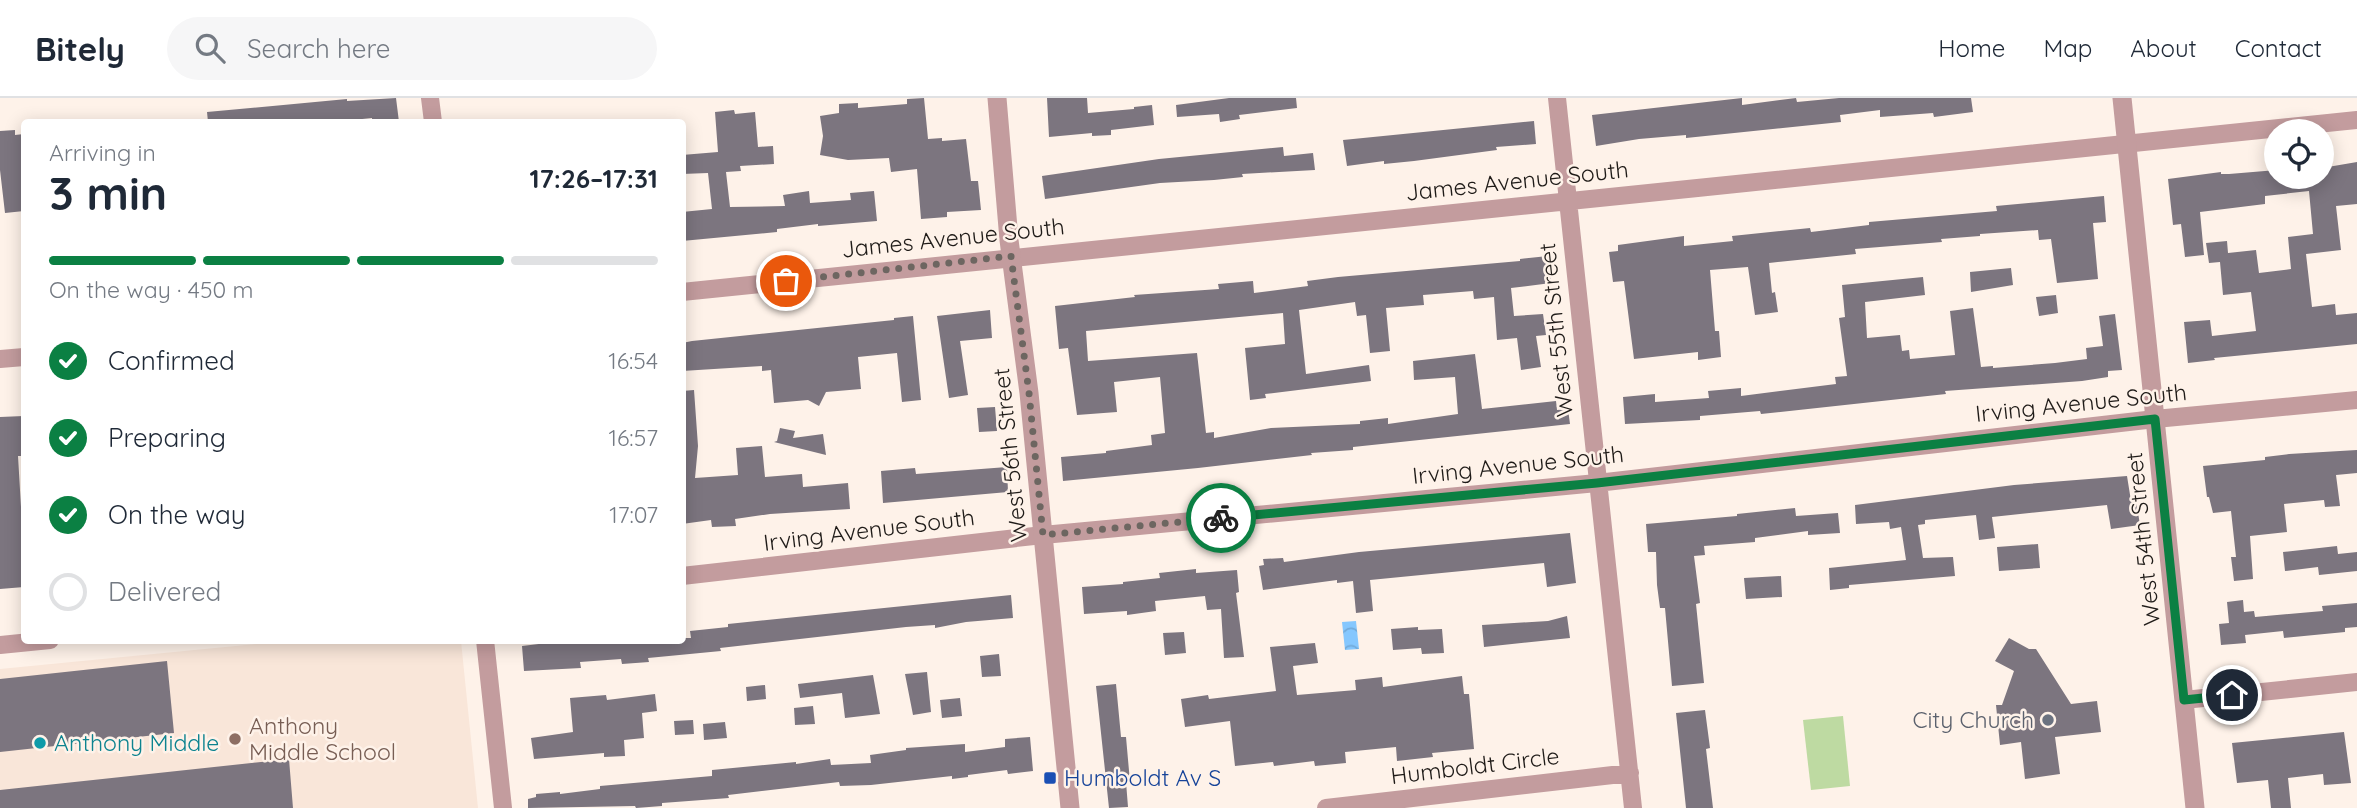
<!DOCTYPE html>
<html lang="en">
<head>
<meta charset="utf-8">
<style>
  :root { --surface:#fff; --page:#f6f6f7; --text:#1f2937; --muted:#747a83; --line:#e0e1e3; --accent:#0b8043 }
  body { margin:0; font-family:Quicksand,sans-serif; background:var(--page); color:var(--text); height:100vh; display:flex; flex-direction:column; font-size:26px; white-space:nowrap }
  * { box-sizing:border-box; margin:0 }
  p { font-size:23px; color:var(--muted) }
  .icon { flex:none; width:38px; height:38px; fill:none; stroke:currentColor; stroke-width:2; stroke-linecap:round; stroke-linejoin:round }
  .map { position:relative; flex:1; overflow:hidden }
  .details { position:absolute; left:21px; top:21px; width:665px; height:525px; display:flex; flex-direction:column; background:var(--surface); border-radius:7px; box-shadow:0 4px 18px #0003 }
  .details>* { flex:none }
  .tools { position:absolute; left:2264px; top:21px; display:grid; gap:14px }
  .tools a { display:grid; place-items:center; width:70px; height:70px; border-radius:50%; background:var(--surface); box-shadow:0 4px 18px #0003; font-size:35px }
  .pin { position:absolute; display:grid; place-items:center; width:60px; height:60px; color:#fff; margin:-30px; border:4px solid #fff; border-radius:50%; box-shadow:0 2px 7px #0007 }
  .courier { position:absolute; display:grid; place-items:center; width:70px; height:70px; margin:-35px; border:5px solid #0b8043; border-radius:50%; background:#fff; color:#222; box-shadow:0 2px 9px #0007 }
  .head em { font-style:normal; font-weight:700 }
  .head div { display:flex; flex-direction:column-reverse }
  .head { display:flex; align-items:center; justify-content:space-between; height:119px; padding:0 28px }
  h1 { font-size:46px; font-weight:700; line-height:52px }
  .bar { display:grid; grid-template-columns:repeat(4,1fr); gap:10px 7px; align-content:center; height:84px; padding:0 28px }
  .bar i { height:9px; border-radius:5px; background:var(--line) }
  .bar .current { background:var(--accent) }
  .bar p { grid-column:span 4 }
  ol { padding:0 28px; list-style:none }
  li { display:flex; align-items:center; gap:21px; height:77px }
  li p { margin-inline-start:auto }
  li .icon { padding:7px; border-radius:50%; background:var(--accent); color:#fff; stroke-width:4 }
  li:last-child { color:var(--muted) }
  li i { width:38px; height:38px; border:4px solid var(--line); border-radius:50% }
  header { display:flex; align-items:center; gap:42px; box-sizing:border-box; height:98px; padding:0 35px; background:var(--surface); border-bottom:2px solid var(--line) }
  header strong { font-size:33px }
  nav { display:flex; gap:38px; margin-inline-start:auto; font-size:24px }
  .search { width:490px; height:63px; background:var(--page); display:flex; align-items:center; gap:18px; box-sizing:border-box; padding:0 24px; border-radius:38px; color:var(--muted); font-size:26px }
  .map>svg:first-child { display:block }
  .built { fill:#f9e6d9 }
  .pitch { fill:#bedaa2 }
  .water { fill:url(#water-waves) }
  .building { fill:#7c757f }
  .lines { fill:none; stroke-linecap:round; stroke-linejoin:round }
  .minor { stroke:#c39c9e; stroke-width:18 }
  .tertiary { stroke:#c39c9e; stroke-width:19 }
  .done { stroke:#6d6661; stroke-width:7; stroke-dasharray:0 12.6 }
  .route { stroke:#0b8043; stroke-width:9 }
  .worship-dot { fill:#6b7280; stroke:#fef2e9; stroke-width:2.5 }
  .education-dot { fill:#8d6e63; stroke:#fef2e9; stroke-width:2.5 }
  .culture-dot { fill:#0f9aa8; stroke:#fef2e9; stroke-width:2.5 }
  .transit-dot { fill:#1a4fb4; stroke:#fef2e9; stroke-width:2.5 }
  .labels { text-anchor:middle; stroke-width:5; stroke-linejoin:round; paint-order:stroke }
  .street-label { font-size:23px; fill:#1f1b18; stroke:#fef2e9 }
  .worship-label { font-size:23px; fill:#5b616d; stroke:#fef2e9; text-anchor:end }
  .education-label { font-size:23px; fill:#785e54; stroke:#fef2e9; text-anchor:start }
  .culture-label { font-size:23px; fill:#0d838f; stroke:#fef2e9; text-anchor:start }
  .transit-label { font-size:23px; fill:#164399; stroke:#fef2e9; text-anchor:start }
</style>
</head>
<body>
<header>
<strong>Bitely</strong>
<div class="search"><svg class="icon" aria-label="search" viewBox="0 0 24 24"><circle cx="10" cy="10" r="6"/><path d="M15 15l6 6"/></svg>Search here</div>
<nav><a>Home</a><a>Map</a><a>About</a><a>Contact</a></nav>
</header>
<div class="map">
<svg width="2357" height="710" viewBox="0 0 2357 710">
  <defs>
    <pattern id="water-waves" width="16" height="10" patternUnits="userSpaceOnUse" patternTransform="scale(1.75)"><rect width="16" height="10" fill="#85c7fe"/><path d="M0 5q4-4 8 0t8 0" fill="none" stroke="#72aad9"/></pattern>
  </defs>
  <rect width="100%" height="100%" fill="#fef2e9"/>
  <path class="built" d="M288,543H461L478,710H0V571Z"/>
  <path class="pitch" d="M1843,618L1850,688L1811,692L1803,622Z"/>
  <path class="water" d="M1356,523L1359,551L1345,552L1342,524Z"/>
  <path class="building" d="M396,0L399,24H372V20L333,24H208L207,14L347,1V3Z
    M924,0L928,41L942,40V43L966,41L971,83H978L981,112L947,114V119L921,121L917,71L891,74L889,60L848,62L820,57L823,38L820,18L839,15V6L858,5V10L907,6V1Z
    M1047,0H1087L1088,15L1134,11V9L1152,7L1154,27L1111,32V37L1092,38V35L1049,39Z
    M1229,0H1296L1297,10L1239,17L1240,21L1220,24L1219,16L1177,19L1176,7Z
    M1742,0V7L1796,0L1797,4L1839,0H1971L1973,14L1934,19L1933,15L1880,19V12L1840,17L1841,24L1686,40V37L1639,41L1596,48L1592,17Z
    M734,12L735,16L755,14L758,49L773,48L774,66L740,68L741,73L726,74L730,109L785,108L783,97L809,93L810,105L851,102L850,95L874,93L877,123L818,128V126L777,131V134L682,143V114L712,111L708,75L682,76V57L718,54L715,14Z
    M1534,23L1536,46L1496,49L1497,52L1414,63L1384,66V63L1347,68L1343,42Z
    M15,32V37L24,36V63L21,64L24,113L5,115L0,72V33Z
    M1283,49L1284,58L1313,55L1315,72L1242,76L1243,79L1214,82L1160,85L1045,101L1042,78L1159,61Z
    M2357,64V106L2336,108L2341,152L2306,156L2312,209L2335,206L2336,217L2357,215V246L2214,260L2215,262L2188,265L2184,224L2210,222L2212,238L2256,233L2251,194L2223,197L2220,164L2209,165L2206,145L2227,143L2228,155L2256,152L2259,175L2291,171L2288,139L2313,136L2309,93L2265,98V106L2200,114L2204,157L2185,159L2181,126L2173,127L2168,81L2221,74V76H2229L2277,72V79H2322V70Z
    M2104,98L2106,124L2093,125L2098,181L2057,185L2051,141L2039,142L2038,132L1980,136V138L1941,141L1942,144L1855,151L1856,156L1769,165L1772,195L1775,194L1778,214L1755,217L1748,169L1710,172L1715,233H1719L1721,259L1698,262V254L1634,261L1624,183L1613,184L1609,154L1618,153V147L1684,138V148L1733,143L1732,138L1810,130L1811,134L1869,127V124L1997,113L1996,108Z
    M1548,158L1551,185L1511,190L1514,218L1543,216L1546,237L1536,238L1541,269L1521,272L1517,240L1497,242L1494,199L1474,201L1473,193L1423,197L1424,207L1386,210L1390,253L1370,255L1366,217L1357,218L1355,204L1299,212L1306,276L1369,267L1371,283L1265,296L1266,300L1250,302L1245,250L1285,246L1283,215L1086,233L1088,263L1197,255L1206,335L1214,334V340L1271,330L1360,326V323L1388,320V326L1458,316L1455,279L1414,282L1413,263L1475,256L1482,311L1556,303L1557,312L1568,311L1570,326L1353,349V352L1311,355L1312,357L1198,370L1063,383L1061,359L1106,355V353L1152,347L1151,337L1165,335L1160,279L1114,284L1117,314L1077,317L1068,250L1059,251L1055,208L1135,199L1134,197L1219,191L1218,186L1253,183L1254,195L1308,188L1307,183L1338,179L1520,163V161Z
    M2011,170L2013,187L1971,194L1970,174Z
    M1923,179L1925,197L1865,204L1867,240L1900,237L1902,253L1909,252L1910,261L1955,257L1950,213L1973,210L1981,269L1993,268V270L2055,265L2087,261L2086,250L2103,248L2099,218L2115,216L2122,272L2108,273V279L2082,283L1945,293L1946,296L1761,316L1760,313L1700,318V322L1625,326L1623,299L1655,296V304L1709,300L1708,293L1741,290V298L1836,286L1835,279L1847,278L1839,220L1845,219L1842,187Z
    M2056,197L2058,215L2039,218L2036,199Z
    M990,212L992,240L960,243L968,297L949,300L937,218Z
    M913,218L921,302L902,304L897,255L858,259L861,291L826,294L819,308L808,302L774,305L771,272L762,273V268L682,273V245L692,243L894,222V220Z
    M694,292L698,348L695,380L738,377L736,350L762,348L765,379L802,376L803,389L848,385L850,411L770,416L735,421L736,428L712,429L711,422L682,426V293Z
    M995,309L997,333L979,334L977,310Z
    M24,318V358H18L21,409H24V489L0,491V319Z
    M780,330L795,333L793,340L823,336L826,357L774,344L777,343Z
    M2357,352V375L2336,377L2340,408L2325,409L2324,402L2284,406L2287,434L2250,438L2253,481L2234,483L2231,459H2236L2231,413L2213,415L2209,399H2207L2203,368L2265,362V359L2289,356Z
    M1007,369L1008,394L883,405L881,373L915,370L916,376Z
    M2127,378L2131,403L2136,402L2140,427L2111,431L2107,407L1992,419L1995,440L1979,442L1976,417L1925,422V426L1918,427L1923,460L1953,459L1955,478L1849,487V490L1830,492L1829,470L1906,462L1901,429L1890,431L1889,424L1856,426L1855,407L2014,387Z
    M1795,410L1796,418L1838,415L1840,435L1808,437V433L1755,440V444L1704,448L1705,457L1694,458L1700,505L1696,506L1704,585L1672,588L1665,510H1660L1657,487L1656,454H1648L1646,426L1737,418V416Z
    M1570,435L1576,485L1547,489L1544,465L1370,482L1373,513L1356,515L1353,483L1337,485V482L1263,492L1259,468L1264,467L1263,461L1283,460L1284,464L1359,454Z
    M2038,446L2040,470L1999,473L1997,449Z
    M2337,448L2338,456L2357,454V473L2319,477L2318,469L2285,473L2283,454Z
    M1196,471V475L1237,472L1239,494L1236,495L1244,559L1224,560L1221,511L1207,512L1205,498L1155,503L1156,513L1127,517V513L1084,516L1082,489L1123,486V484L1160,480L1159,475Z
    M1781,478L1782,499L1746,501L1744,480Z
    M1011,497L1013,520L966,524L935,530V527L906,529L720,550L721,553L648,560L649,564L622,566L621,561L580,564L581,570L524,573L522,548L572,542H682V540H691L690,533L728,529V526Z
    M2243,502L2244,514L2254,513L2255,519L2323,513L2322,508L2357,505V529L2345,530V534L2284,540L2283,533L2245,537L2246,545L2221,547L2219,526L2229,525L2227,504Z
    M1567,518L1570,540L1484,549L1482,527L1548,523Z
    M1418,529V532L1442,531L1444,555L1422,556L1421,550L1393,552L1391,531Z
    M1184,534L1186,555L1165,557L1163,535Z
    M2009,540L2029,551H2036L2071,606L2097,603L2101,634L2055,639L2060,676L2025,681L2021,644L2000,647L1996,607H2002L2014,573L1995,563Z
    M1315,545L1318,565L1293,568L1297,597L1356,592L1355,582L1382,579L1383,589L1462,578L1464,596H1469L1474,651L1432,655L1433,659L1397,663L1396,649L1345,654L1346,665L1315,668L1314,663L1274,668L1273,664L1235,668L1230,623L1185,629L1181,601L1208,597L1209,601L1276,593L1270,549Z
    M999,556L1001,578L982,579L980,558Z
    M167,563L174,635L0,654V581Z
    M927,574L931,614L913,617L905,576Z
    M873,577L880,616L845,620L842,595L800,600L798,586Z
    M1116,586L1121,639H1126L1130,684H1126L1128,709L1109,710L1096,588Z
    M765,587L766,601L747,603L746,589Z
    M655,596L657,613L642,615L644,640L624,642L625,658L604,659V655L534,661L531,640L573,634L570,600L606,597L607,602Z
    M960,600L962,618L942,620L940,602Z
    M813,608L815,626L795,627L794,610Z
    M1705,612L1710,650L1706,651L1713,710H1686L1676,615Z
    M693,622L694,636L675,637L674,623Z
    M725,624L727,640L704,642L703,626Z
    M2344,634L2351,685L2324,687L2323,676L2288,680L2291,710H2271L2268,682L2237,685L2232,645Z
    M1030,639L1033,673L1008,676L1007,672L968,677V679L952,681V678L871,687L840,688L839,684L728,697L729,700L662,705V708L636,710L635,708L528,710V701L536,699V696L560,694V696L600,691V688L712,678V672L796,664V666L830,661L831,667L871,665L870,657L906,652V650L965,646V654L1005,649V641Z
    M289,661L293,710H0V692Z"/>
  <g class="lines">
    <path class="minor" d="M430,0L433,24
      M1557,0L1633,710
      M682,194C1240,132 1799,83 2357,22
      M0,261L24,259
      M682,478L1043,437L1597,385L2155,321L2357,302
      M485,542L503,710
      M0,547L50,542
      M2184,602L2357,584
      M1326,710L1630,675"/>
    <path class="tertiary" d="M997,0L1009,142L1029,295L1070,710
      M2122,0L2195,710"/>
  </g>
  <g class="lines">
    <path class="done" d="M786,183L1011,158L1029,295L1043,437L1221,420"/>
    <path class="route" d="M1221,420L1597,385L2155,321L2184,602L2232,597"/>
  </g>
  <circle class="worship-dot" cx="2048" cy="622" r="7"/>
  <circle class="education-dot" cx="235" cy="641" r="7"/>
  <circle class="culture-dot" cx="40" cy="645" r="7"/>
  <rect class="transit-dot" x="1043" y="673" width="14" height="14" rx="3.5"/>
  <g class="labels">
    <g class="street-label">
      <text transform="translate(1517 83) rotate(-6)" y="8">James Avenue South</text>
      <text transform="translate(953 140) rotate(-6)" y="8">James Avenue South</text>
      <text transform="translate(1556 232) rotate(-96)" y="8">West 55th Street</text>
      <text transform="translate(2081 305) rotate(-6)" y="8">Irving Avenue South</text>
      <text transform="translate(1010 357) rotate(-96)" y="8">West 56th Street</text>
      <text transform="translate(1518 367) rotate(-6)" y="8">Irving Avenue South</text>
      <text transform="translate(869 432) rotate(-7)" y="8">Irving Avenue South</text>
      <text transform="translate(2143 441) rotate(-96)" y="8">West 54th Street</text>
      <text transform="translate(1475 668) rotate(-7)" y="8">Humboldt Circle</text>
    </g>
    <g class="worship-label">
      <text x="2034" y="630">City Church</text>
    </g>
    <g class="education-label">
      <text x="249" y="636">Anthony<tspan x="249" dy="26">Middle School</tspan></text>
    </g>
    <g class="culture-label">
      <text x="54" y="653">Anthony Middle</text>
    </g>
    <g class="transit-label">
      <text x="1064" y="688">Humboldt Av S</text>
    </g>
  </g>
</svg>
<div class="tools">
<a><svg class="icon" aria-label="locate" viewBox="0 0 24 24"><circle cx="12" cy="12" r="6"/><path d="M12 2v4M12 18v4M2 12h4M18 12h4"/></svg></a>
</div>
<div class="pin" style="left:786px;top:183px;background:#ea580c"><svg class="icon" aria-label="bag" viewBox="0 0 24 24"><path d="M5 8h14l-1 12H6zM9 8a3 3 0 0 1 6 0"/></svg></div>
<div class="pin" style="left:2232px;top:597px;background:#1f2937"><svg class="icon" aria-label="home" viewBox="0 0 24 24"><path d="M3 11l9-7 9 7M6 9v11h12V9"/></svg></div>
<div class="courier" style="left:1221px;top:420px"><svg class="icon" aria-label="bike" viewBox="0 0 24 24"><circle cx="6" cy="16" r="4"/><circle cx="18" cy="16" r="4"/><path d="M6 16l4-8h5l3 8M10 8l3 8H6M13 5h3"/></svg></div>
<section class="details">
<div class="head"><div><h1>3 min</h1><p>Arriving in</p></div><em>17:26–17:31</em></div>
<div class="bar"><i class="current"></i><i class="current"></i><i class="current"></i><i></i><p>On the way · 450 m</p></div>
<ol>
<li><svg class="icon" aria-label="check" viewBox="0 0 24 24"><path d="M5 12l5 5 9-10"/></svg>Confirmed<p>16:54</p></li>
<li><svg class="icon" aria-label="check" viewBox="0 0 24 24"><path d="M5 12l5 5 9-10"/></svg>Preparing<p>16:57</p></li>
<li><svg class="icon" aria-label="check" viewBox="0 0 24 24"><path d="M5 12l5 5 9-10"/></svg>On the way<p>17:07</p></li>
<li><i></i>Delivered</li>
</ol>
</section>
</div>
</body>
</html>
